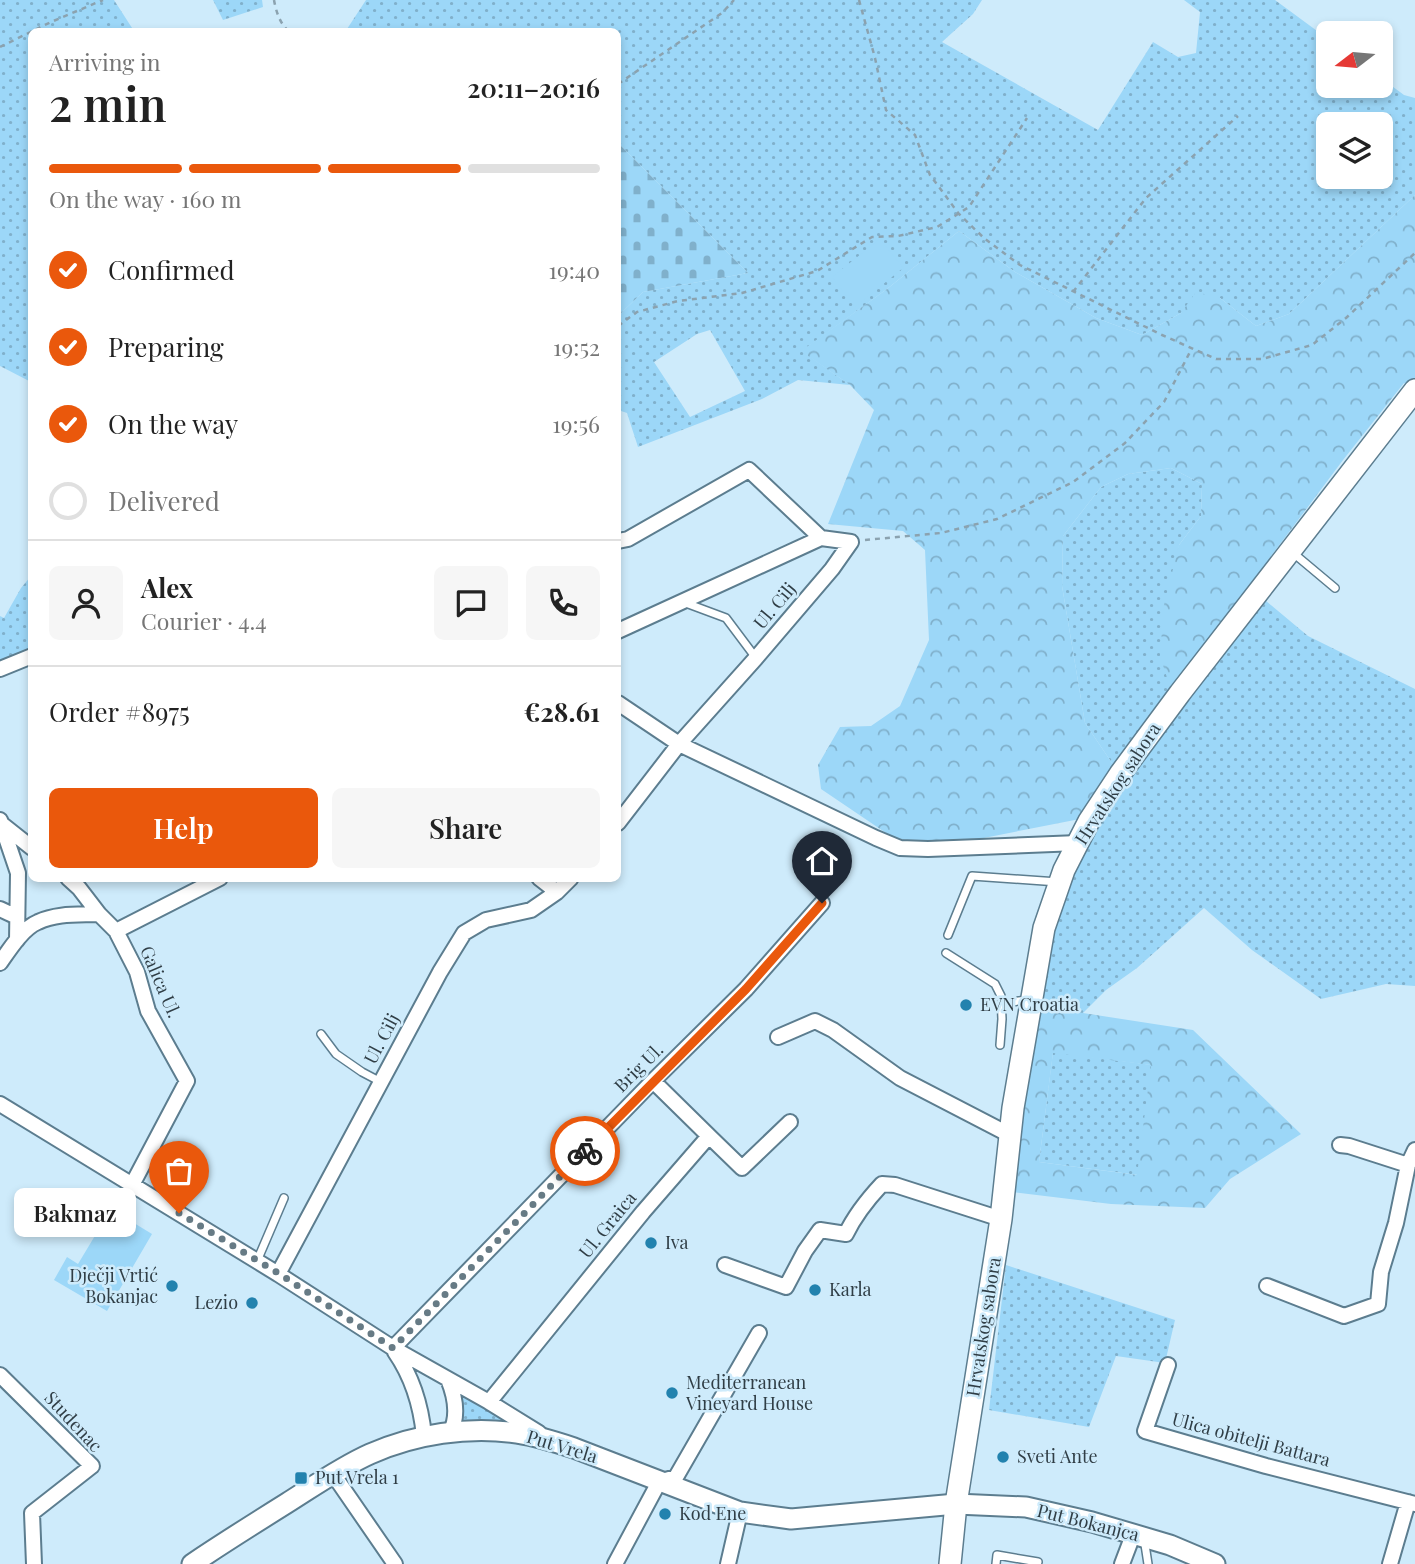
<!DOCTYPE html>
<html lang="en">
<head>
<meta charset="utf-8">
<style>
  :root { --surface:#fff; --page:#f6f6f6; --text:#222; --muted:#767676; --line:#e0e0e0; --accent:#ea580c }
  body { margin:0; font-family:"Playfair Display",serif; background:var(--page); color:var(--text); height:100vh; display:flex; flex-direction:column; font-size:26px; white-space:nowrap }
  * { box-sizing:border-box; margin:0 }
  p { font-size:23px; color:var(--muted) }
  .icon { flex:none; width:38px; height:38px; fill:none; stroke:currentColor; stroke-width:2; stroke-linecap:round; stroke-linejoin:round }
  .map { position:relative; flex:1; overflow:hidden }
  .side { position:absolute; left:28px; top:28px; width:593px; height:854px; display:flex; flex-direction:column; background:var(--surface); border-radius:10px; box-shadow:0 4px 10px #0003 }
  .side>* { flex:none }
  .needle { width:46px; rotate:254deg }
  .fabs { position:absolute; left:1316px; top:21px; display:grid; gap:14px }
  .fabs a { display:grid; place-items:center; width:77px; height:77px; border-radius:10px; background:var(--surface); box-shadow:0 4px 10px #0003; font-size:35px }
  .pin { position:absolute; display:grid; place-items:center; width:60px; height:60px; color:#fff; margin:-72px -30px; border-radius:50% 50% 50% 0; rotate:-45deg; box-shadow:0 0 7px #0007 }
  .pin .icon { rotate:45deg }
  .courier { position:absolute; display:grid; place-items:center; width:70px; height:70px; margin:-35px; border:5px solid #ea580c; border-radius:50%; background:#fff; color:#222; box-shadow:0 2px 9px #0007 }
  .bubble { position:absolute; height:49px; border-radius:10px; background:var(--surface); box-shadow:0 4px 10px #0003; font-size:23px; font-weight:600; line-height:49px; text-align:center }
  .overview em { font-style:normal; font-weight:600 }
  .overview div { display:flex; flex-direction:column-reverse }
  .overview { display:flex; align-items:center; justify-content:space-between; height:119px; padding:0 21px }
  h1 { font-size:46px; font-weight:600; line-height:52px }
  .bar { display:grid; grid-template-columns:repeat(4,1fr); gap:10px 7px; align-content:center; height:84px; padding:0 21px }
  .bar i { height:9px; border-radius:5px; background:var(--line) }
  .bar .current { background:var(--accent) }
  .bar p { grid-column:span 4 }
  .line { display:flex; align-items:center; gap:18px; padding:0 21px; border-top:2px solid var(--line) }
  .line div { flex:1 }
  .round { display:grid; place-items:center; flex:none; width:74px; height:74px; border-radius:10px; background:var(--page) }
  ol { padding:0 21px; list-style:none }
  li { display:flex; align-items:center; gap:21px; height:77px }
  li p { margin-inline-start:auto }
  li .icon { padding:7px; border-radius:50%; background:var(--accent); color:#fff; stroke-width:4 }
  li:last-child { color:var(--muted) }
  li i { width:38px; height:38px; border:4px solid var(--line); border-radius:50% }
  .action { display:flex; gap:14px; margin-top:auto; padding:14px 21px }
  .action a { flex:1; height:80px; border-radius:10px; background:var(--accent); color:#fff; font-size:28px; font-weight:600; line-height:80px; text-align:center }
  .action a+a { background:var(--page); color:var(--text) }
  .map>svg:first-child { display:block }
  .grass { fill:url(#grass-dots); fill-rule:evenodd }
  .forest { fill:url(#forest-crowns); fill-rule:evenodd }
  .cemetery { fill:url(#cemetery-stones) }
  .pitch { fill:#9cd7f8 }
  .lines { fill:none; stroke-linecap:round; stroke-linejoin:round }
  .service-casing { stroke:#5c7d8f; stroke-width:10 }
  .minor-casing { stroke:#5c7d8f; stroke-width:18 }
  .secondary-casing { stroke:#5c7d8f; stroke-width:23 }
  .primary-casing { stroke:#5c7d8f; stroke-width:24 }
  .path { stroke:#8ba2af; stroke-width:2.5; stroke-dasharray:5 5; stroke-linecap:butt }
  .service { stroke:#fff; stroke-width:7 }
  .minor { stroke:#fff; stroke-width:14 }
  .secondary { stroke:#fff; stroke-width:19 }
  .primary { stroke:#fff; stroke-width:21 }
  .done { stroke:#677b85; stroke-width:7; stroke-dasharray:0 12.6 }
  .route { stroke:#ea580c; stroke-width:9 }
  .poi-dot { fill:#2282ae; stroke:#ceebfb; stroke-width:2.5 }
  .labels { text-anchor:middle; stroke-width:5; stroke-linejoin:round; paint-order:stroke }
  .street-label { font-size:18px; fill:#303e46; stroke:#ceebfb }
  .poi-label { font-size:18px; fill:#303e46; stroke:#ceebfb; text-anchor:start }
</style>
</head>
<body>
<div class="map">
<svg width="1415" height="1564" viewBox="0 0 1415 1564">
  <defs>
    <pattern id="grass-dots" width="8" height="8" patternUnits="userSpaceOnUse" patternTransform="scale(1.75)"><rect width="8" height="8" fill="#9cd7f8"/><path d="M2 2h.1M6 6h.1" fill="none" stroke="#80b0cb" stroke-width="1.8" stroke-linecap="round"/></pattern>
    <pattern id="forest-crowns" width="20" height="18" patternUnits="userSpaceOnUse" patternTransform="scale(1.75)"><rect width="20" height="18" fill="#9cd7f8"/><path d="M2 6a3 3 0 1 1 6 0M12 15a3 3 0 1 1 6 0" fill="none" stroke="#80b0cb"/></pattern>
    <pattern id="cemetery-stones" width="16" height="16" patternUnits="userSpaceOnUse" patternTransform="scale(1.75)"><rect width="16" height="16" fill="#9cd7f8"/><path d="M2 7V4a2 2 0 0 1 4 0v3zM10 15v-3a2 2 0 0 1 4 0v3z" fill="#80b0cb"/></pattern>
  </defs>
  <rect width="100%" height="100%" fill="#ceebfb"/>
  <path class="grass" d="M0,0H114L134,31L32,32L31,382L0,366Z
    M213,0H262L263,7L223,20Z
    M366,0H982L973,14L942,42L1098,130L1153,42L1178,57L1196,53L1200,12L1184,0H1275L1328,39V86H1381V78L1404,95L1415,98V195L1289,314L1256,326L1220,298L1181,313L1142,335L1096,318L1015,272L959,231L887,289L802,351L850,385L798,380L762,399L638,447L627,413L618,410V316L643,292L748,273L618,143V32H345ZM1328,124H1381V177H1328ZM710,330L745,391L690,417L654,362L697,334Z
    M1171,468L1202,484L1201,516L1179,545L1172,689L1248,586L1308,636L1415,689V986L1386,984L1321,999L1252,950L1204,908L1137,968L1106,990L1083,1013L1030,1009L1044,928L1116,769L1085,723L1062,586L1063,536L1101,487L1128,474Z
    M31,576V656L0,669V616L4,618L21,588Z
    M1053,1052L1152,1065L1138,1175L1039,1162Z
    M1006,1265L1175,1320L1165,1363L1116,1356L1089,1427L989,1410Z
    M462,1394L512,1422L510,1426L460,1423Z"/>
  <path class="forest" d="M1415,195V391L1404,383L1343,460L1171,690L1160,656L1164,605L1179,545L1201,516L1202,484L1171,468L1128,474L1101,487L1063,536L1062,586L1085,723L1116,769L1085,818L928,849L889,835L821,789L818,765L840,727L871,726L900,706L929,640L925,550L903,531L828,524L874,410L850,385L801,351L887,289L959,231L1015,272L1096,318L1142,335L1181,313L1196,292L1220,298L1256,326L1289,314Z
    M1030,1009L1083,1013L1193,1030L1301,1134L1230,1179L1205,1208L1111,1204L1004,1191ZM1053,1053L1151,1065L1137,1175L1039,1162Z"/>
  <path class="cemetery" d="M618,143L748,273L643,292L618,316Z"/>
  <path class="pitch" d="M880,239L903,268L855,307L832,277Z
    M111,1209L152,1234L107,1311L54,1280L67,1257L78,1264Z"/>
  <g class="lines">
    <g class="service-casing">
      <path id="service" d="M1292,552L1335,588
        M683,602L726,618L756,658
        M948,935L972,876L1058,882
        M946,953L995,984L1001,996L1002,1019L1000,1045
        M1001,1003L1028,1000
        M321,1034L336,1054L362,1072L381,1082
        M257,1261L284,1198
        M1144,1538L1148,1564
        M996,1564L997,1555L1038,1562"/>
    </g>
    <g class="minor-casing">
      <path id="minor" d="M618,541L628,539L749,470L821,538L851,542L832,569L756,658L679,744L618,823
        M618,631L821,538
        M0,669L32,656
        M618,703L679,744L876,838L900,848L928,849L1078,843
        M0,820L18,873L17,940
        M3,825L32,848
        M68,878L79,888L99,914
        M539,878L557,892
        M0,909L17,917
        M116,931L220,878
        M0,963C9,950 23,928 38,922C57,913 79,915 99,914L116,931L137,972L148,1011L187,1081L132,1185
        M778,1037L815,1021L833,1030L900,1078L1010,1135
        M0,1104L278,1274L393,1348L489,1402L539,1433
        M709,1136L742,1168L790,1122
        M1340,1145L1349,1146L1408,1165L1415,1150
        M725,1265L786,1287L805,1251L820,1230L846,1234C855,1215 868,1199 882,1184L895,1185L1001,1219
        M278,1274L440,972L464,933L486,920L531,910L557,892L571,878
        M1267,1286L1344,1316L1378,1304L1381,1272L1396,1223L1408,1165
        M393,1348L653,1081L746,989L822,903
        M395,1352C413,1378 421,1405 424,1436
        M1168,1365L1145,1431L1266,1466L1415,1504
        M0,1375L92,1466L32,1513L34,1564
        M448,1379C455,1396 459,1416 450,1433
        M489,1402L643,1212L709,1136L653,1081
        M333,1474L395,1564
        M615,1564L659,1482L676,1477L759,1333
        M728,1564L740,1512
        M1122,1564L1133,1535
        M1390,1564L1408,1502"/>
    </g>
    <g class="secondary-casing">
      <path id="secondary" d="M192,1564C223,1543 255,1523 287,1503C314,1486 341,1467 370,1454C415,1434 468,1426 517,1433C537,1436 556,1442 574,1448L740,1512L791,1519L956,1504L1026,1507L1092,1522L1170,1545L1215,1564"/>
    </g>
    <g class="primary-casing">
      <path id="primary" d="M950,1564L956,1504L1001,1219L1013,1108L1044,928L1064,870L1089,821L1120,774L1180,693L1415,390"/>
    </g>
    <path class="path" d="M274,0C276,11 280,25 290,32
      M859,0L875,58L886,110L915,135L930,175L959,214L985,239L1020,265L1162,335L1216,359H1262L1312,345L1346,318L1415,253
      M0,47L51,22L103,0
      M618,84L722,13L734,0
      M1073,292L1146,198L1238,116
      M618,326L637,312L678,301L742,293L817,271L872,237L898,236L937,227L969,207L1027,118
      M865,540L941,533L997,519L1073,482L1125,443L1164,402L1191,350"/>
    <use href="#service" class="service"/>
    <use href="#minor" class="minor"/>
    <use href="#secondary" class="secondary"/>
    <use href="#primary" class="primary"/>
  </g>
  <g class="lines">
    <path class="done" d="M179,1213L278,1273L393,1348L585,1151"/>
    <path class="route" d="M585,1151L746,989L822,903"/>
  </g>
  <g class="poi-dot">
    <circle cx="966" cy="1005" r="7"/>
    <circle cx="651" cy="1243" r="7"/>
    <circle cx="172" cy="1286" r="7"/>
    <circle cx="815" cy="1290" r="7"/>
    <circle cx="252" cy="1303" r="7"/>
    <circle cx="672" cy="1393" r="7"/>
    <circle cx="1003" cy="1457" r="7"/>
    <rect x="294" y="1471" width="14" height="14" rx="3.5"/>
    <circle cx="665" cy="1514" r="7"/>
  </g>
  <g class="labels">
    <g class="street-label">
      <text transform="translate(775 606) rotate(-50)" y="6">Ul. Cilj</text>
      <text transform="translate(1118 784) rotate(-57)" y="6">Hrvatskog sabora</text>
      <text transform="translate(160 982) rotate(67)" y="6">Galica Ul.</text>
      <text transform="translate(382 1039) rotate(-62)" y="6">Ul. Cilj</text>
      <text transform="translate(639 1068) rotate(-45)" y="6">Brig Ul.</text>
      <text transform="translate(608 1225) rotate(-51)" y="6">Ul. Graica</text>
      <text transform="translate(984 1327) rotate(-81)" y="6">Hrvatskog sabora</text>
      <text transform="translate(73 1422) rotate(47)" y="6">Studenac</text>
      <text transform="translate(1251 1440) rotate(15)" y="6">Ulica obitelji Battara</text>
      <text transform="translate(562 1447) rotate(17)" y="6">Put Vrela</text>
      <text transform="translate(1088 1523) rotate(14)" y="6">Put Bokanjca</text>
    </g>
    <g class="poi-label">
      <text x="980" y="1011">EVN Croatia</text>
      <text x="665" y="1249">Iva</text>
      <text x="158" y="1282" text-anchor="end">Dječji Vrtić<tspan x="158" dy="21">Bokanjac</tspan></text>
      <text x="829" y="1296">Karla</text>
      <text x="238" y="1309" text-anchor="end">Lezio</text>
      <text x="686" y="1389">Mediterranean<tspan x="686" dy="21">Vineyard House</tspan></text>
      <text x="1017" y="1463">Sveti Ante</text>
      <text x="315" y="1484">Put Vrela 1</text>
      <text x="679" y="1520">Kod Ene</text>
    </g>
  </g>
</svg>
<div class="fabs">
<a><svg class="needle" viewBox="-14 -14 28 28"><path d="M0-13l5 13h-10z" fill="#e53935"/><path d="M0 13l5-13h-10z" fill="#767676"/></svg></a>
<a><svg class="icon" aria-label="layers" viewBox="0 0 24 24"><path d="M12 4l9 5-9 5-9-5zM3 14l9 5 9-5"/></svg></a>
</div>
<div class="pin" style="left:179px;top:1213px;background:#ea580c"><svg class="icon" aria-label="bag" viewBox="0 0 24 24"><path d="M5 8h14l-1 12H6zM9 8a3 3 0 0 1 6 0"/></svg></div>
<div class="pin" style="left:822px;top:903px;background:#1f2937"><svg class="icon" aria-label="home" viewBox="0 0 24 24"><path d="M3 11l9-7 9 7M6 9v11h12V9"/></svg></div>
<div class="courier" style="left:585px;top:1151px"><svg class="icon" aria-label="bike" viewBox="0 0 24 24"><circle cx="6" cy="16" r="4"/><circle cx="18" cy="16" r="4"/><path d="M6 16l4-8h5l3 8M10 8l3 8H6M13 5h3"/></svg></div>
<div class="bubble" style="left:14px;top:1188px;width:122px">Bakmaz</div>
<section class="side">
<div class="overview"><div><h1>2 min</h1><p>Arriving in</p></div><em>20:11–20:16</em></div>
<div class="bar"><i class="current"></i><i class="current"></i><i class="current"></i><i></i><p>On the way · 160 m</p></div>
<ol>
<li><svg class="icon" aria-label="check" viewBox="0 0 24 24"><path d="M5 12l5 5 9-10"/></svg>Confirmed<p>19:40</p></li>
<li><svg class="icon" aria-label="check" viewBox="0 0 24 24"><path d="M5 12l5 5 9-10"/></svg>Preparing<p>19:52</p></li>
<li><svg class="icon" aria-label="check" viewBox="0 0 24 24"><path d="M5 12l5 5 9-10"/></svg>On the way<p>19:56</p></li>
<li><i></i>Delivered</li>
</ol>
<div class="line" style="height:126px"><a class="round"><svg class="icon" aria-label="person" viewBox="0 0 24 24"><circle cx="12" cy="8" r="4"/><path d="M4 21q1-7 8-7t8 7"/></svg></a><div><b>Alex</b><p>Courier · 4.4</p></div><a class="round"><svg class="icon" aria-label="chat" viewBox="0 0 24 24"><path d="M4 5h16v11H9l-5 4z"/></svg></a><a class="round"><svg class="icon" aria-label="phone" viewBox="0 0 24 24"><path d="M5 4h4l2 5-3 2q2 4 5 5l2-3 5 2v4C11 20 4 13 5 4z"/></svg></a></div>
<div class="line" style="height:91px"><div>Order #8975</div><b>€28.61</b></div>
<div class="action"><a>Help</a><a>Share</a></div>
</section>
</div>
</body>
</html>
